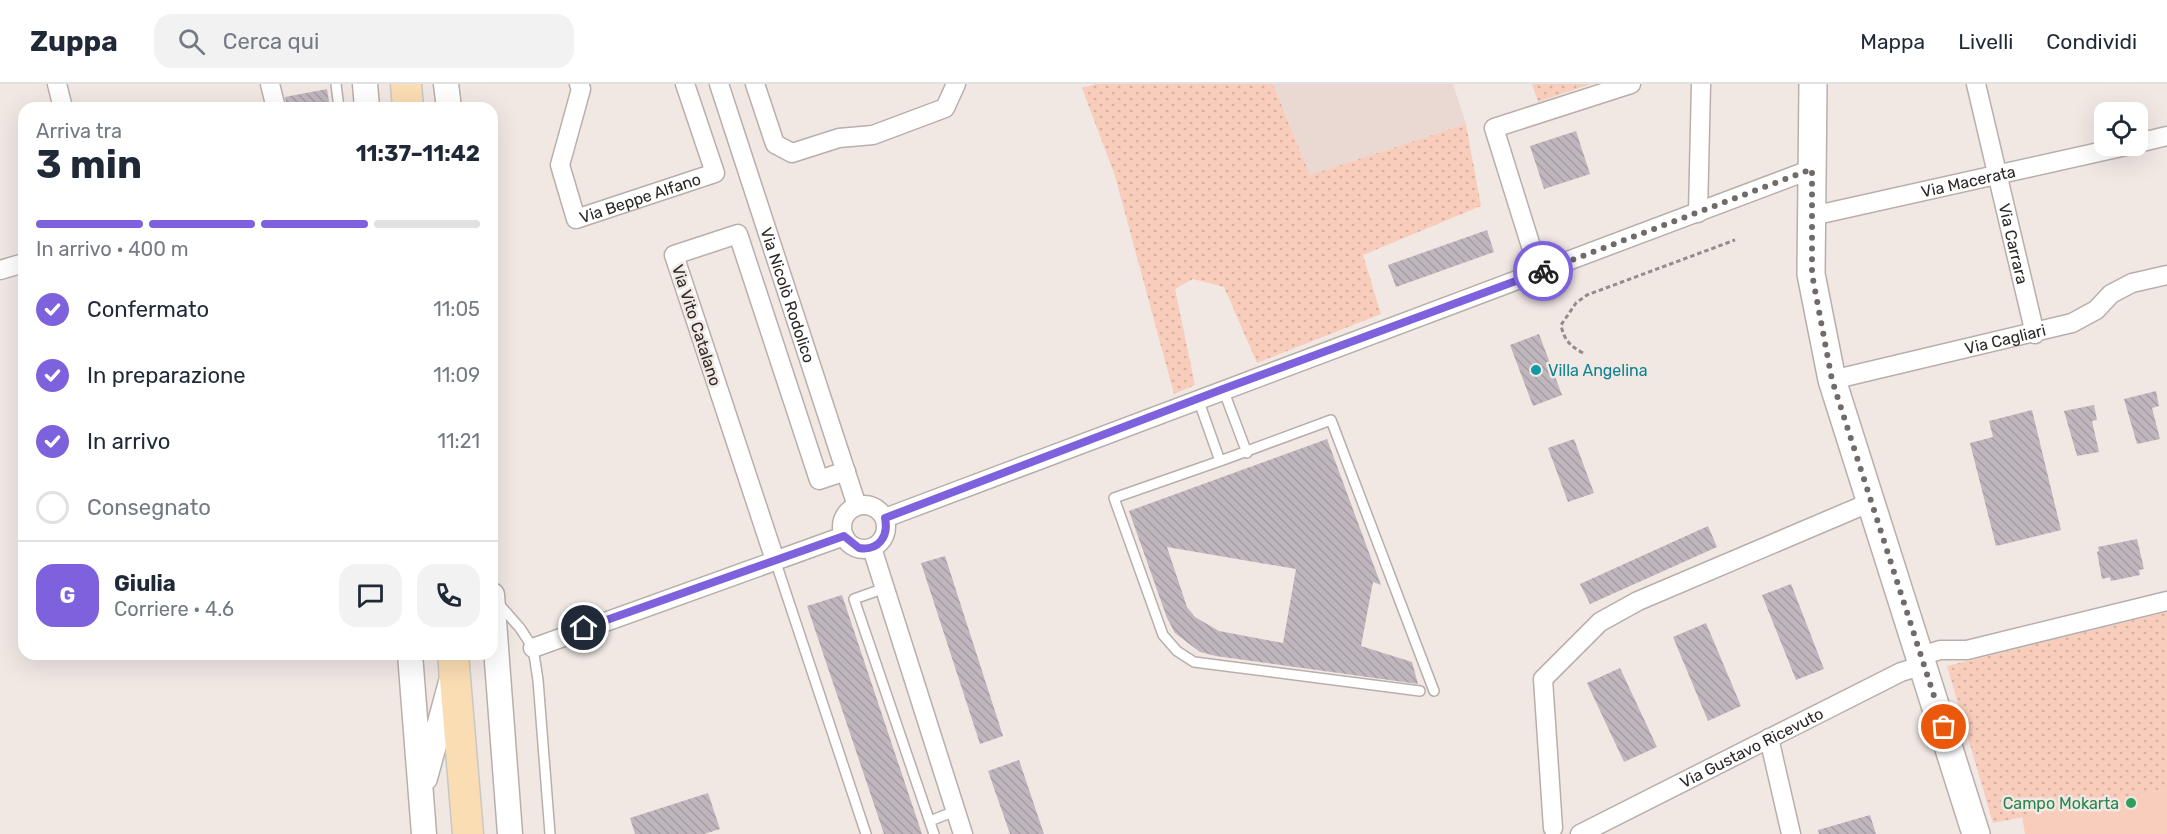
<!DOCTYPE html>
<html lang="it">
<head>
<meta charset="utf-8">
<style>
  :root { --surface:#fff; --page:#f2f2f3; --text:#1f2937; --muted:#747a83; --line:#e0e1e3; --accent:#7e61dc }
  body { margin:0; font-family:Rubik,sans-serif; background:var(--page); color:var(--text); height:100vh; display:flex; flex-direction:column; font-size:22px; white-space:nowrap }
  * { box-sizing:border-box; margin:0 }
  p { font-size:20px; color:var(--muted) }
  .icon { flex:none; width:33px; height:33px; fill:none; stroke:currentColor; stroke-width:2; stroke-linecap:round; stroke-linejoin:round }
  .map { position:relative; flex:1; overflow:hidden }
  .panel { position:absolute; left:18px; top:18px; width:480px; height:558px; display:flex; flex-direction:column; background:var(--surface); border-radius:18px; box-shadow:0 6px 24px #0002 }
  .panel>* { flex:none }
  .controls { position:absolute; left:2094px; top:18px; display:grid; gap:12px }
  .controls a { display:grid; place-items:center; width:54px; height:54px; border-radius:12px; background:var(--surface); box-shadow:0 6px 24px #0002; font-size:30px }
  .pin { position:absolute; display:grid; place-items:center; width:51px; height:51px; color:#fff; margin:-26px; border:3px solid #fff; border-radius:50%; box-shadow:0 2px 6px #0007 }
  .courier { position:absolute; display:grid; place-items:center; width:60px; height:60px; margin:-30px; border:4px solid #7e61dc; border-radius:50%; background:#fff; color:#222; box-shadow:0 2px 8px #0007 }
  .head em { font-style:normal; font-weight:700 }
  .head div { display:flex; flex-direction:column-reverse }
  .head { display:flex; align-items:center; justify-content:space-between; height:102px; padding:0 18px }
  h1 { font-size:39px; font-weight:700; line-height:45px }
  .bar { display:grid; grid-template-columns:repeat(4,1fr); gap:9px 6px; align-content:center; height:72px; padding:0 18px }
  .bar i { height:8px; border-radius:4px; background:var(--line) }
  .bar .on { background:var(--accent) }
  .bar p { grid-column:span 4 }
  .line { display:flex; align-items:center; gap:15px; padding:0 18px; border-top:2px solid var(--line) }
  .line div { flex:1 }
  .round { display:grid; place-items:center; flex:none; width:63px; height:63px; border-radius:18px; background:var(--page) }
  ol { padding:0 18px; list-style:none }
  li { display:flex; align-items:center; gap:18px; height:66px }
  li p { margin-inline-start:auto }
  li .icon { padding:6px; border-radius:50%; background:var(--accent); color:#fff; stroke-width:4 }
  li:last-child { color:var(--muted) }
  li i { width:33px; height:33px; border:3px solid var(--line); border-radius:50% }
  header { display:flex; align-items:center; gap:36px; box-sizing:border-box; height:84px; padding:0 30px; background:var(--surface); border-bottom:2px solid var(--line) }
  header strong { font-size:28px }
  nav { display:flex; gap:33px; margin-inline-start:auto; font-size:21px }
  .search { width:420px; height:54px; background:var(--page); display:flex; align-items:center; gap:15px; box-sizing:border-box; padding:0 21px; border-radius:18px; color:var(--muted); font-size:22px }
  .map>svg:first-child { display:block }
  .built { fill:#ead9d2 }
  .grass { fill:url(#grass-dots) }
  .pitch { fill:#f8cdbb }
  .building { fill:url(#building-back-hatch); fill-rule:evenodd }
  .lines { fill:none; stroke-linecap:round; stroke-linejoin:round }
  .service-casing { stroke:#b8afab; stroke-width:12 }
  .minor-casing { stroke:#b8afab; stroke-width:21 }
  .tertiary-casing { stroke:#b8afab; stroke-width:27 }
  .secondary-casing { stroke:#b8afab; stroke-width:30 }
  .primary-casing { stroke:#c8c7c7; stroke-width:33 }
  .path { stroke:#938c89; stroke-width:3; stroke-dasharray:4.5 3; stroke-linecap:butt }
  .service { stroke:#fff; stroke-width:9 }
  .minor { stroke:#fff; stroke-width:18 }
  .tertiary { stroke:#fff; stroke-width:24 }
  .secondary { stroke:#fff; stroke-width:27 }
  .primary { stroke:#faddb3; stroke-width:30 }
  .done { stroke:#706b68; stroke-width:6; stroke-dasharray:0 10.8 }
  .route { stroke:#7e61dc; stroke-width:8 }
  .culture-dot { fill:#0f9aa8; stroke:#f1e8e4; stroke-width:2 }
  .leisure-dot { fill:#2e9e5b; stroke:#f1e8e4; stroke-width:2 }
  .labels { text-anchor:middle; stroke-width:5; stroke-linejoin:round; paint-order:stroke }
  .street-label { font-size:16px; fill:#2b2826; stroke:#f1e8e4 }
  .culture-label { font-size:16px; fill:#0d838f; stroke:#f1e8e4; text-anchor:start }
  .leisure-label { font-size:16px; fill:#27864d; stroke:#f1e8e4; text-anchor:end }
</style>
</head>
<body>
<header>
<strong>Zuppa</strong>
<div class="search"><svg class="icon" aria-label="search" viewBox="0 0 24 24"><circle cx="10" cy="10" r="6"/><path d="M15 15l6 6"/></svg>Cerca qui</div>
<nav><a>Mappa</a><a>Livelli</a><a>Condividi</a></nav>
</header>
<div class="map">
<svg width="2167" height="750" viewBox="0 0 2167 750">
  <defs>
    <pattern id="grass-dots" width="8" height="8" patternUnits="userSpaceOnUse" patternTransform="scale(1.5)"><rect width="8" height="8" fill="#f8cdbb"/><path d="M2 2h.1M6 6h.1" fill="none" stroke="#d5b0a1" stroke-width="1.8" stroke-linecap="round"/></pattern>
    <pattern id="building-back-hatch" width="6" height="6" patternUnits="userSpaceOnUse" patternTransform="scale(1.5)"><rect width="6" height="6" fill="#bfb7bd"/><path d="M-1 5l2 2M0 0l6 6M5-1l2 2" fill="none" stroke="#a49da2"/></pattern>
  </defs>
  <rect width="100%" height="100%" fill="#f1e8e4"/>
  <path class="built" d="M1273,0H1453L1466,40L1310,91Z"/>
  <path class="grass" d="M1096,0H1273L1310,91L1466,40L1481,122L1363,171L1381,230L1257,279L1224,203L1193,195L1175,205L1195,301L1174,310L1115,92L1082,4Z
    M1532,0H1591L1538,18Z
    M2167,528V705L1993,739L1947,582Z"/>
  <path class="pitch" d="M2167,705V750H2025L2022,732Z"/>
  <path class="building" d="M327,5L330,24H287L285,13Z
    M1576,47L1590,90L1544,105L1530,62Z
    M1487,146L1494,168L1396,203L1388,181Z
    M1539,250L1562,311L1533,322L1510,261Z
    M2156,307L2159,322L2152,324L2160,355L2137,360L2124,315Z
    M2094,321L2097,336L2092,337L2099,368L2077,372L2064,327Z
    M2032,326L2061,446L1996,462L1970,359L1993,353L1989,337Z
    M1327,355L1381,501L1373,498L1361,562L1412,578L1418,600L1216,572L1200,568L1188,559L1175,549L1167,534L1129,427ZM1167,463L1296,485L1283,559L1219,547L1195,533L1187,523Z
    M1574,355L1594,409L1568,418L1548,364Z
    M1708,442L1717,463L1590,520L1580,500Z
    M2137,455L2144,485L2139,486L2140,491L2111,497L2110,493L2102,495L2097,468L2099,467L2098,463Z
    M945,472L1003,652L980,660L921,479Z
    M1791,500L1824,585L1796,596L1762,511Z
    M842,511L922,750H884L807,522Z
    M1706,539L1741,622L1708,637L1673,553Z
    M1620,584L1657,663L1624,678L1587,599Z
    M1019,676L1044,750H1010L988,687Z
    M708,709L720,745L704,750H635L630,734Z
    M1870,731L1876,750H1819L1818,746Z"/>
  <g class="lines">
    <g class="service-casing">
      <path id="service" d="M336,0L339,24
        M1223,305L1247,369
        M1198,315L1220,377L1114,414L1163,551L1177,567L1194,578L1420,607
        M1220,377L1331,336L1434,607
        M775,476L866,750
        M885,504L854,515L934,750
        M498,519L520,544L533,564L538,596L550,750
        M930,737L955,727"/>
    </g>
    <g class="minor-casing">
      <g id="minor">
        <path d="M57,0L63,24"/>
        <path d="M270,0L276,24"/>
        <path id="s1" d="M579,0L581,5L560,81L576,135L715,89L685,0"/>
        <path id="s2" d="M719,0L857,422"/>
        <path d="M755,0L775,60L792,69L839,54L873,51L945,24L956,0"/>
        <path id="s3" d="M1976,0L2035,250"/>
        <path d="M2138,59L2167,52"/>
        <path d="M1698,129L1701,0"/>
        <path id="s4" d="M1812,132L2126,62"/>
        <path d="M0,186L24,179"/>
        <path d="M1539,188L1494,44L1631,0"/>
        <path id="s5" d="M1832,296L2072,239L2096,226L2111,210L2132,199L2167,191"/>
        <circle cx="864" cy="443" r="22"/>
        <path d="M885,434L1812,85"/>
        <path d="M872,464L963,750"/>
        <path d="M775,476L674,171L738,150L819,396L846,387"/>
        <path d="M533,564L844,452"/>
        <path d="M1921,572L1940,566H1967L2167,517"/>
        <path d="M1769,654L1791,750"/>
        <path d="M1553,744L1543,595L1600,538L1638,517L1871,418"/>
        <path id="s6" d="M1580,750L1901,588L1924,581"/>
      </g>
    </g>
    <g class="tertiary-casing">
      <path id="tertiary" d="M365,0L367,24
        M446,0L449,24
        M492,511L510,750
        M410,570L424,750
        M425,694L451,598"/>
    </g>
    <g class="secondary-casing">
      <path id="secondary" d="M1813,0L1811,190L1832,296L1976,750"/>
    </g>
    <g class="primary-casing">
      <path id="primary" d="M406,0L408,24
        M453,570L468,750"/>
    </g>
    <path class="path" d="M1583,269C1570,262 1564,256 1561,241L1576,219L1587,211L1735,156"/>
    <use href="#service" class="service"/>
    <use href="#minor" class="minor"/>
    <use href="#tertiary" class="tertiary"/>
    <use href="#secondary" class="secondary"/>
    <use href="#primary" class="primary"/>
  </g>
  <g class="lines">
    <path class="done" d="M1543,187L1812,85V190L1832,296L1944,643"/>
    <path class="route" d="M584,544L844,452L859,464C878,467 889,453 885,434L1223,305L1543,187"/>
  </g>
  <circle class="culture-dot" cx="1536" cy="286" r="6"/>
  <circle class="leisure-dot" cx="2131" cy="719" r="6"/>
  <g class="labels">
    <g class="street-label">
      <text dy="6" stroke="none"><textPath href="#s4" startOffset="160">Via Macerata</textPath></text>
      <text dy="6" stroke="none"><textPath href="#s1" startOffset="208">Via Beppe Alfano</textPath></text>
      <text dy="6" stroke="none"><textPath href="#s3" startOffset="164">Via Carrara</textPath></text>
      <text dy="6" stroke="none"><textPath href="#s2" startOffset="222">Via Nicolò Rodolico</textPath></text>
      <text transform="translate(697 241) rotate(72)" y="6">Via Vito Catalano</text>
      <text dy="6" stroke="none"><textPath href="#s5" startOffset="178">Via Cagliari</textPath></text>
      <text dy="6" stroke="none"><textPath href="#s6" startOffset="192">Via Gustavo Ricevuto</textPath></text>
    </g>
    <g class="culture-label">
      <text x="1548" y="292">Villa Angelina</text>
    </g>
    <g class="leisure-label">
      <text x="2119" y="725">Campo Mokarta</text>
    </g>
  </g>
</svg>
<div class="controls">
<a><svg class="icon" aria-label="locate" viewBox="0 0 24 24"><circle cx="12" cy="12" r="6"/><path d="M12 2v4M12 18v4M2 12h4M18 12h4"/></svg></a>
</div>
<div class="pin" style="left:1944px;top:643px;background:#ea580c"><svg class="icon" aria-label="bag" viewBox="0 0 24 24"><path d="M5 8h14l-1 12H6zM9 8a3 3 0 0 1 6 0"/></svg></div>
<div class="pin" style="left:584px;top:544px;background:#1f2937"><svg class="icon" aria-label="home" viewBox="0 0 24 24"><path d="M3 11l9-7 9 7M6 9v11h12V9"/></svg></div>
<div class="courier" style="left:1543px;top:187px"><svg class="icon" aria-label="bike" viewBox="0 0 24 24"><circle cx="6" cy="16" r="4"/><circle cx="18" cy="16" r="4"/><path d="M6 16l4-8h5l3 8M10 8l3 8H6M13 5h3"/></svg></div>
<section class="panel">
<div class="head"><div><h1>3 min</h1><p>Arriva tra</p></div><em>11:37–11:42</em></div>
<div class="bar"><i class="on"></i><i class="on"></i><i class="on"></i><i></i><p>In arrivo · 400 m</p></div>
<ol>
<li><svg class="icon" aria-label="check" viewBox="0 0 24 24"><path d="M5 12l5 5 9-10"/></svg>Confermato<p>11:05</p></li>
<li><svg class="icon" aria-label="check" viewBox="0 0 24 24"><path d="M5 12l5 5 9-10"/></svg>In preparazione<p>11:09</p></li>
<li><svg class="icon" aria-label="check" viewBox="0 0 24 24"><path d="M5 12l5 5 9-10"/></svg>In arrivo<p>11:21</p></li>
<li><i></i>Consegnato</li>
</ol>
<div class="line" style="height:108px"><b class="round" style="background:var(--accent);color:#fff">G</b><div><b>Giulia</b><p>Corriere · 4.6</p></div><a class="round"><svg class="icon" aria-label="chat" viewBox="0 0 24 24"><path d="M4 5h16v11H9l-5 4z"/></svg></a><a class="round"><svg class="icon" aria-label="phone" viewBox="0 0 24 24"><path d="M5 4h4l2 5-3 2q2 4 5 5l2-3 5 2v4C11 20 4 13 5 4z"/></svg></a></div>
</section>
</div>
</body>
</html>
